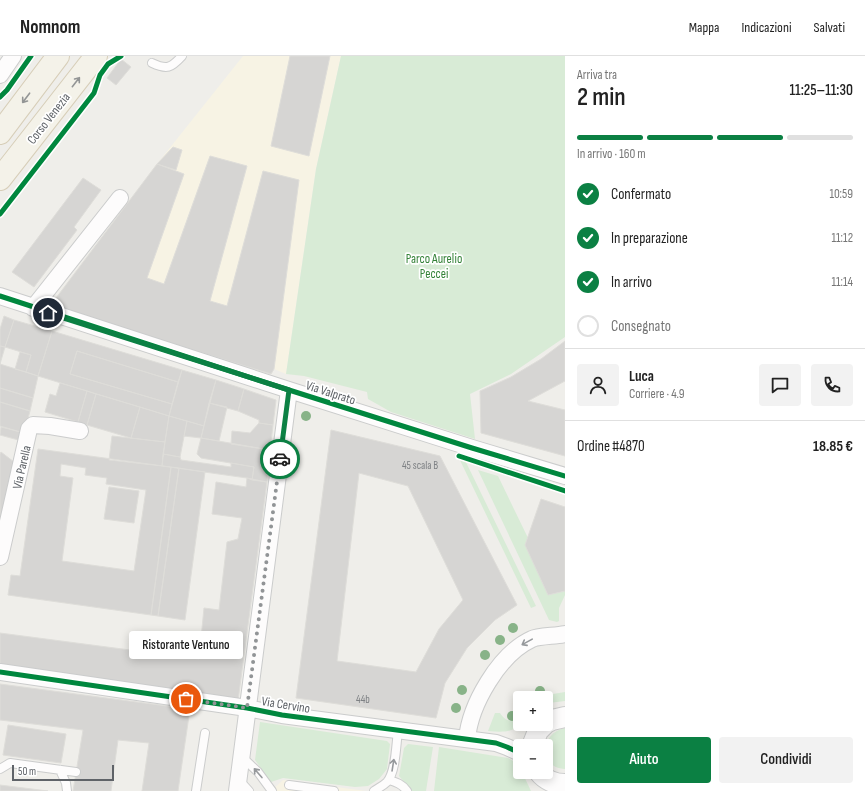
<!DOCTYPE html>
<html lang="it">
<head>
<meta charset="utf-8">
<style>
  :root { --surface:#fff; --page:#f2f2f2; --text:#222; --muted:#767676; --line:#e0e0e0; --accent:#0b8043 }
  body { margin:0; font-family:"Sofia Sans Condensed",sans-serif; background:var(--page); color:var(--text); height:100vh; display:flex; flex-direction:column; font-size:15px; white-space:nowrap }
  * { box-sizing:border-box; margin:0 }
  p { font-size:13px; color:var(--muted) }
  .icon { flex:none; width:22px; height:22px; fill:none; stroke:currentColor; stroke-width:2; stroke-linecap:round; stroke-linejoin:round }
  .map { position:relative; flex:1; overflow:hidden }
  .sheet { display:flex; flex-direction:column; background:var(--surface); width:300px }
  .sheet>* { flex:none }
  .buttons { position:absolute; left:513px; top:635px; display:grid; gap:8px }
  .buttons a { display:grid; place-items:center; width:40px; height:40px; border-radius:4px; background:var(--surface); box-shadow:0 2px 10px #0003; font-size:20px }
  .scale { position:absolute; left:12px; bottom:10px; width:102px; box-sizing:border-box; padding-left:4px; border:2px solid #5f6368; border-top:0; font-size:11px; line-height:14px; white-space:nowrap; color:#5f6368; -webkit-text-stroke:3px #fff; paint-order:stroke }
  .pin { position:absolute; display:grid; place-items:center; width:34px; height:34px; color:#fff; margin:-17px; border:2px solid #fff; border-radius:50%; box-shadow:0 1px 4px #0007 }
  .courier { position:absolute; display:grid; place-items:center; width:40px; height:40px; margin:-20px; border:3px solid #0b8043; border-radius:50%; background:#fff; color:#222; box-shadow:0 1px 5px #0007 }
  .bubble { position:absolute; height:28px; border-radius:4px; background:var(--surface); box-shadow:0 2px 10px #0003; font-size:13px; font-weight:600; line-height:28px; text-align:center }
  .summary em { font-style:normal; font-weight:600 }
  .summary div { display:flex; flex-direction:column-reverse }
  .summary { display:flex; align-items:center; justify-content:space-between; height:68px; padding:0 12px }
  h1 { font-size:26px; font-weight:600; line-height:30px }
  .bar { display:grid; grid-template-columns:repeat(4,1fr); gap:6px 4px; align-content:center; height:48px; padding:0 12px }
  .bar i { height:5px; border-radius:3px; background:var(--line) }
  .bar .on { background:var(--accent) }
  .bar p { grid-column:span 4 }
  .line { display:flex; align-items:center; gap:10px; padding:0 12px; border-top:1px solid var(--line) }
  .line div { flex:1 }
  .round { display:grid; place-items:center; flex:none; width:42px; height:42px; border-radius:4px; background:var(--page) }
  ol { padding:0 12px; list-style:none }
  li { display:flex; align-items:center; gap:12px; height:44px }
  li p { margin-inline-start:auto }
  li .icon { padding:4px; border-radius:50%; background:var(--accent); color:#fff; stroke-width:4 }
  li:last-child { color:var(--muted) }
  li i { width:22px; height:22px; border:2px solid var(--line); border-radius:50% }
  .cta { display:flex; gap:8px; margin-top:auto; padding:8px 12px }
  .cta a { flex:1; height:46px; border-radius:4px; background:var(--accent); color:#fff; font-size:16px; font-weight:600; line-height:46px; text-align:center }
  .cta a+a { background:var(--page); color:var(--text) }
  header { display:flex; align-items:center; gap:24px; box-sizing:border-box; height:56px; padding:0 20px; background:var(--surface); border-bottom:1px solid var(--line) }
  header strong { font-size:19px }
  nav { display:flex; gap:22px; margin-inline-start:auto; font-size:14px }
  main { display:flex; flex:1; min-height:0 }
  .map>svg:first-child { display:block }
  .commercial { fill:#f7f3e4 }
  .green { fill:#d8ebd6 }
  .building { fill:#d6d5d3; stroke:#deddd9; fill-rule:evenodd }
  .lines { fill:none; stroke-linecap:round; stroke-linejoin:round }
  .service-casing { stroke:#cbcccc; stroke-width:10 }
  .minor-casing { stroke:#cbcccc; stroke-width:18 }
  .tertiary-casing { stroke:#cbcccc; stroke-width:22 }
  .primary-casing { stroke:#d7ceb8; stroke-width:24 }
  .service { stroke:#fdfcfc; stroke-width:8 }
  .minor { stroke:#fdfcfc; stroke-width:16 }
  .tertiary { stroke:#fdfcfc; stroke-width:20 }
  .primary { stroke:#f4f2e9; stroke-width:22 }
  .cycleway-casing { stroke:#fff; stroke-width:8 }
  .cycleway { stroke:#00873e; stroke-width:5 }
  .tree { fill:#88b388 }
  .oneway { stroke:#939595 }
  .oneway2 { stroke:#96999c }
  .done { stroke:#919496; stroke-width:4; stroke-dasharray:0 7.2 }
  .route { stroke:#0b8043; stroke-width:5 }
  .labels { text-anchor:middle; stroke-width:3.5; stroke-linejoin:round; paint-order:stroke }
  .number-label { font-size:11px; fill:#7e8184 }
  .street-label { font-size:13px; fill:#5f6368; stroke:#fff }
  .park-label { font-size:13px; fill:#348238; stroke:#fff }
</style>
</head>
<body>
<header>
<strong>Nomnom</strong>
<nav><a>Mappa</a><a>Indicazioni</a><a>Salvati</a></nav>
</header>
<main>
<div class="map">
<svg width="565" height="735" viewBox="0 0 565 735">
  <rect width="100%" height="100%" fill="#efeeea"/>
  <path class="commercial" d="M243,0H341L316,113L286,318L274,313L271,318L50,250L157,108Z
    M283,724L366,735H271Z"/>
  <path class="green" d="M341,0H565V281L511,318L470,338L475,383L391,356L368,343L367,336L304,320L286,318L316,113Z
    M457,398H462L536,550L531,552Z
    M478,414L498,420L528,482L526,489L548,539L565,535V539L559,552V565L557,566L549,564Z
    M565,636V645L549,647L546,649V642H539L553,638Z
    M495,657H500C504,663 507,665 514,665L520,659V668H522C512,677 501,676 488,675Z
    M260,666L387,685L390,688L387,713L379,723L368,730L355,731L283,722L271,726L255,704Z
    M565,672V713C539,712 539,677 565,672Z
    M408,688L433,691L426,735H412L399,720L404,692Z
    M439,691L508,702C514,705 520,709 520,716H522L531,735H434Z"/>
  <path class="building" d="M290,0H330L309,100L271,90Z
    M121,3L131,11L116,29L107,22Z
    M173,91L182,94L176,114L157,108Z
    M210,100L247,110L210,245L227,250L263,115L299,124L274,313L271,318L50,250L157,108L184,118L147,222L164,228Z
    M83,122L101,134L74,171L77,174L34,231L12,216Z
    M4,260L14,264L5,291L0,290V273Z
    M14,264L52,275L38,320L26,316L31,299L5,291Z
    M52,275L182,314L178,326L77,295L70,318L172,348L169,360L38,320Z
    M565,285V325L528,345L565,354V400L481,377L480,335L511,321L541,303Z
    M0,290L5,291L0,308Z
    M77,295L178,326L172,348L70,318Z
    M20,296L31,299L26,316L15,313Z
    M0,308L38,320L33,342L0,332Z
    M182,314L216,324L204,370L169,360Z
    M216,324L244,333L238,355L209,347Z
    M60,327L87,335L78,366L45,356L50,338L56,340Z
    M0,332L33,342L30,355L0,346Z
    M244,333L276,344L273,369L259,367V364L238,355Z
    M87,335L96,338L87,369L78,366Z
    M96,338L140,351L131,382L87,369Z
    M0,346L30,355L24,377L0,370Z
    M209,347L227,351L219,385L201,382Z
    M140,351L169,360L165,386L131,382Z
    M169,360L187,365L180,401L163,398Z
    M187,365L204,370L201,382L184,380Z
    M259,367L273,369L270,394L231,388L232,375L250,377Z
    M1,371L24,377L22,385L0,379Z
    M331,374L440,400L517,549L495,564L467,592L445,627L436,662L296,642ZM359,417L408,430L463,544L439,573L416,616L337,605Z
    M112,380L165,386L162,410L109,404Z
    M201,382L270,394L267,426L252,424L254,411L201,402L197,398Z
    M38,393L171,411L151,559L8,539L11,519L20,520ZM61,408L86,412L85,419L107,422L106,428L146,434L134,515L62,505L73,422L60,420Z
    M1,396L18,409L0,490V398Z
    M163,398L180,401L181,404L231,411V407L254,411L252,424L247,422L162,410Z
    M171,411L179,412L158,560L151,559Z
    M179,412L205,416L185,564L158,560Z
    M247,422L267,426L238,645L0,609V577L199,603L204,552L219,554L227,486L238,483L242,462L212,458L216,426L246,431Z
    M109,431L139,435L134,467L104,463Z
    M541,443L565,451V535L548,539L525,489Z
    M0,628L190,653L178,735H142L149,687L118,684L111,735H73L83,674L0,664Z
    M8,669L66,678L61,707L3,699Z
    M0,729L48,735H0Z"/>
  <g class="lines">
    <g class="service-casing">
      <path id="service" d="M152,7C167,14 171,12 182,0
        M242,701L258,716L272,735
        M0,713L10,707L76,716
        M60,714L66,727L67,735
        M239,724L249,735
        M389,724C396,726 402,728 407,735
        M289,729L334,735
        M196,735L205,677
        M374,735C378,732 383,730 387,726C396,716 396,688 398,675"/>
    </g>
    <g class="minor-casing">
      <path id="minor" d="M0,19L13,0
        M0,240L289,334L472,392L565,420
        M33,252L120,142
        M0,501L29,373L33,369L50,370L80,375
        M0,616L247,652L282,659L496,687L507,691L520,697
        M467,683C470,649 499,598 532,583C538,580 556,580 565,578
        M237,735L289,334"/>
    </g>
    <g class="tertiary-casing">
      <path id="tertiary" d="M546,667L552,664L565,661
        M532,690L538,675L545,668
        M539,716C545,724 555,728 565,728"/>
    </g>
    <g class="primary-casing">
      <path id="primary" d="M0,77L58,0
        M0,123L96,0"/>
    </g>
    <use href="#service" class="service"/>
    <use href="#minor" class="minor"/>
    <use href="#tertiary" class="tertiary"/>
    <use href="#primary" class="primary"/>
    <g class="cycleway-casing">
      <path id="cycleway" d="M0,41L7,34L31,0
        M0,158L94,37L100,19L108,8L121,0
        M0,240L289,334L472,392L565,420
        M459,400L565,435
        M0,616L247,652L282,659L496,687L507,691L520,697"/>
    </g>
    <use href="#cycleway" class="cycleway"/>
  </g>
  <g class="tree">
    <circle cx="306" cy="360" r="5"/>
    <circle cx="513" cy="572" r="5"/>
    <circle cx="500" cy="584" r="5"/>
    <circle cx="485" cy="599" r="5"/>
    <circle cx="462" cy="634" r="5"/>
    <circle cx="540" cy="635" r="5"/>
    <circle cx="456" cy="652" r="5"/>
    <circle cx="512" cy="660" r="5"/>
  </g>
  <defs><path id="oneway-shaft" d="M-6 0H5M1.5-3L5.5 0L1.5 3" fill="none" stroke-width="1.6" stroke-linecap="round" stroke-linejoin="round"/></defs>
  <g class="oneway">
    <use href="#oneway-shaft" transform="translate(76 26) rotate(-52)"/>
    <use href="#oneway-shaft" transform="translate(26 42) rotate(127)"/>
  </g>
  <g class="oneway2">
    <use href="#oneway-shaft" transform="translate(527 586) rotate(151)"/>
    <use href="#oneway-shaft" transform="translate(393 709) rotate(-81)"/>
    <use href="#oneway-shaft" transform="translate(258 717) rotate(-131)"/>
  </g>
  <g class="lines">
    <path class="done" d="M186,643L247,652L280,403"/>
    <path class="route" d="M48,257L289,334L280,403"/>
  </g>
  <g class="labels">
    <g class="number-label">
      <text x="420" y="413">45 scala B</text>
      <text x="363" y="647">44b</text>
    </g>
    <g class="street-label">
      <text transform="translate(48 62) rotate(-52)" y="5">Corso Venezia</text>
      <text transform="translate(331 336) rotate(18)" y="5">Via Valprato</text>
      <text transform="translate(21 411) rotate(-77)" y="5">Via Parella</text>
      <text transform="translate(286 648) rotate(9)" y="5">Via Cervino</text>
    </g>
    <g class="park-label">
      <text x="434" y="207">Parco Aurelio<tspan x="434" dy="15">Peccei</tspan></text>
    </g>
  </g>
</svg>
<div class="buttons">
<a>+</a>
<a>−</a>
</div>
<div class="scale">50 m</div>
<div class="pin" style="left:186px;top:643px;background:#ea580c"><svg class="icon" aria-label="bag" viewBox="0 0 24 24"><path d="M5 8h14l-1 12H6zM9 8a3 3 0 0 1 6 0"/></svg></div>
<div class="pin" style="left:48px;top:257px;background:#1f2937"><svg class="icon" aria-label="home" viewBox="0 0 24 24"><path d="M3 11l9-7 9 7M6 9v11h12V9"/></svg></div>
<div class="courier" style="left:280px;top:403px"><svg class="icon" aria-label="car" viewBox="0 0 24 24"><path d="M5 17H2v-5l4-1 3-4h7l3 4 3 1v5h-3M9 17h6M6 11h13"/><circle cx="7" cy="17" r="2"/><circle cx="17" cy="17" r="2"/></svg></div>
<div class="bubble" style="left:129px;top:575px;width:114px">Ristorante Ventuno</div>
</div>
<section class="sheet">
<div class="summary"><div><h1>2 min</h1><p>Arriva tra</p></div><em>11:25–11:30</em></div>
<div class="bar"><i class="on"></i><i class="on"></i><i class="on"></i><i></i><p>In arrivo · 160 m</p></div>
<ol>
<li><svg class="icon" aria-label="check" viewBox="0 0 24 24"><path d="M5 12l5 5 9-10"/></svg>Confermato<p>10:59</p></li>
<li><svg class="icon" aria-label="check" viewBox="0 0 24 24"><path d="M5 12l5 5 9-10"/></svg>In preparazione<p>11:12</p></li>
<li><svg class="icon" aria-label="check" viewBox="0 0 24 24"><path d="M5 12l5 5 9-10"/></svg>In arrivo<p>11:14</p></li>
<li><i></i>Consegnato</li>
</ol>
<div class="line" style="height:72px"><a class="round"><svg class="icon" aria-label="person" viewBox="0 0 24 24"><circle cx="12" cy="8" r="4"/><path d="M4 21q1-7 8-7t8 7"/></svg></a><div><b>Luca</b><p>Corriere · 4.9</p></div><a class="round"><svg class="icon" aria-label="chat" viewBox="0 0 24 24"><path d="M4 5h16v11H9l-5 4z"/></svg></a><a class="round"><svg class="icon" aria-label="phone" viewBox="0 0 24 24"><path d="M5 4h4l2 5-3 2q2 4 5 5l2-3 5 2v4C11 20 4 13 5 4z"/></svg></a></div>
<div class="line" style="height:52px"><div>Ordine #4870</div><b>18.85 €</b></div>
<div class="cta"><a>Aiuto</a><a>Condividi</a></div>
</section>
</main>
</body>
</html>
